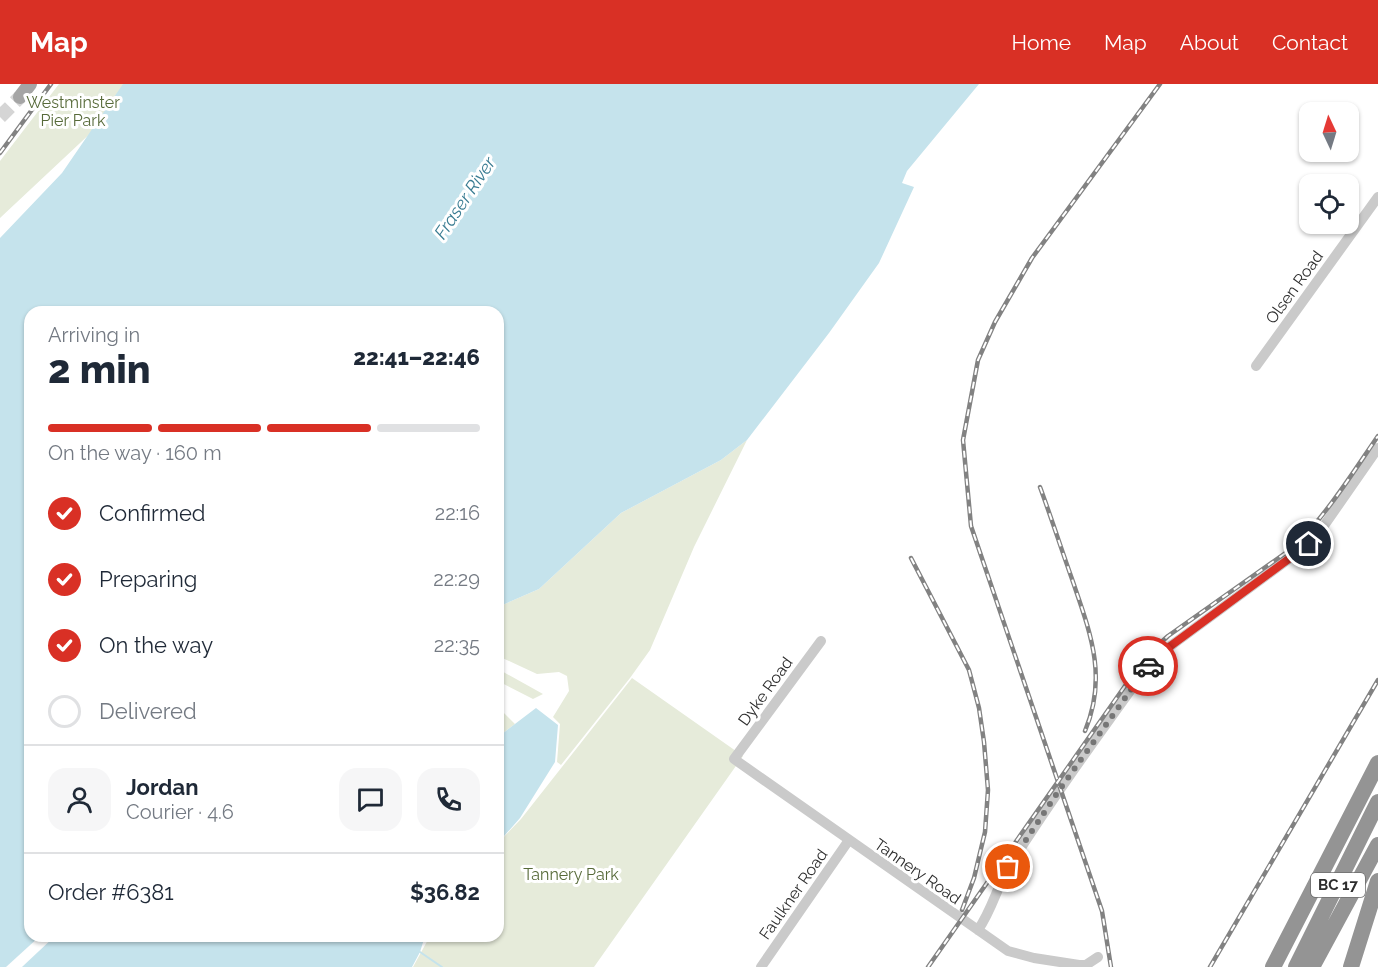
<!DOCTYPE html>
<html lang="en">
<head>
<meta charset="utf-8">
<style>
  :root { --surface:#fff; --page:#f6f6f7; --text:#1f2937; --muted:#747a83; --line:#e0e1e3; --accent:#d93025 }
  body { margin:0; font-family:Raleway,sans-serif; background:var(--page); color:var(--text); height:100vh; display:flex; flex-direction:column; font-size:22px; white-space:nowrap }
  * { box-sizing:border-box; margin:0 }
  p { font-size:20px; color:var(--muted) }
  .icon { flex:none; width:33px; height:33px; fill:none; stroke:currentColor; stroke-width:2; stroke-linecap:round; stroke-linejoin:round }
  .map { position:relative; flex:1; overflow:hidden }
  .details { position:absolute; left:24px; top:222px; width:480px; height:636px; display:flex; flex-direction:column; background:var(--surface); border-radius:18px; box-shadow:0 2px 4px #0004 }
  .details>* { flex:none }
  .needle { width:39px; rotate:356deg }
  .buttons { position:absolute; left:1299px; top:18px; display:grid; gap:12px }
  .buttons a { display:grid; place-items:center; width:60px; height:60px; border-radius:12px; background:var(--surface); box-shadow:0 2px 4px #0004; font-size:30px }
  .pin { position:absolute; display:grid; place-items:center; width:51px; height:51px; color:#fff; margin:-26px; border:3px solid #fff; border-radius:50%; box-shadow:0 2px 6px #0007 }
  .courier { position:absolute; display:grid; place-items:center; width:60px; height:60px; margin:-30px; border:4px solid #d93025; border-radius:50%; background:#fff; color:#222; box-shadow:0 2px 8px #0007 }
  .headline em { font-style:normal; font-weight:800 }
  .headline div { display:flex; flex-direction:column-reverse }
  .headline { display:flex; align-items:center; justify-content:space-between; height:102px; padding:0 24px }
  h1 { font-size:39px; font-weight:800; line-height:45px }
  .bar { display:grid; grid-template-columns:repeat(4,1fr); gap:9px 6px; align-content:center; height:72px; padding:0 24px }
  .bar i { height:8px; border-radius:4px; background:var(--line) }
  .bar .selected { background:var(--accent) }
  .bar p { grid-column:span 4 }
  .line { display:flex; align-items:center; gap:15px; padding:0 24px; border-top:2px solid var(--line) }
  .line div { flex:1 }
  .round { display:grid; place-items:center; flex:none; width:63px; height:63px; border-radius:18px; background:var(--page) }
  ol { padding:0 24px; list-style:none }
  li { display:flex; align-items:center; gap:18px; height:66px }
  li p { margin-inline-start:auto }
  li .icon { padding:6px; border-radius:50%; background:var(--accent); color:#fff; stroke-width:4 }
  li:last-child { color:var(--muted) }
  li i { width:33px; height:33px; border:3px solid var(--line); border-radius:50% }
  header { display:flex; align-items:center; gap:36px; box-sizing:border-box; height:84px; padding:0 30px; background:var(--accent); color:#fff }
  header strong { font-size:28px }
  nav { display:flex; gap:33px; margin-inline-start:auto; font-size:21px }
  .map>svg:first-child { display:block }
  .green { fill:#e6ebda }
  .water { fill:#c5e3ec }
  .pier { fill:#fff }
  .lines { fill:none; stroke-linecap:round; stroke-linejoin:round }
  .stream { stroke:#c5e3ec; stroke-width:2 }
  .major-tunnel { stroke:#d5d5d5; stroke-width:14; stroke-dasharray:14 7; stroke-linecap:butt }
  .minor { stroke:#cacaca; stroke-width:10 }
  .major { stroke:#a5a5a5; stroke-width:14 }
  .highway { stroke:#949494; stroke-width:16 }
  .rail-casing { stroke:#828282; stroke-width:4.5 }
  .rail { stroke:#fff; stroke-width:2; stroke-dasharray:7; stroke-linecap:butt }
  .done { stroke:#767676; stroke-width:6; stroke-dasharray:0 10.8 }
  .route { stroke:#d93025; stroke-width:8 }
  .labels { text-anchor:middle; stroke-width:6; stroke-linejoin:round; paint-order:stroke }
  .shield { fill:#fff; stroke:#6c6c6c; stroke-width:1.5 }
  .shield-label { font-size:15px; font-weight:bold; fill:#2d2d2d }
  .park-label { font-size:16px; fill:#576a39; stroke:#fff }
  .street-label { font-size:16px; fill:#2d2d2d; stroke:#fff }
  .water-label { font-size:18px; font-style:italic; fill:#397c92; stroke:#fff }
</style>
</head>
<body>
<header>
<strong>Map</strong>
<nav><a>Home</a><a>Map</a><a>About</a><a>Contact</a></nav>
</header>
<div class="map">
<svg width="1378" height="883" viewBox="0 0 1378 883">
  <rect width="100%" height="100%" fill="#fff"/>
  <path class="green" d="M59,0H143L0,134V77Z
    M747,356L694,463L650,566L630,594L561,681L557,678L560,640L553,633L569,607L567,592L559,588L537,590L498,572V523L539,505L621,429L721,376Z
    M498,585L543,610L533,615L498,597Z
    M632,594L743,672L594,883H413L430,852H498V759L521,735Z
    M498,623L515,640L498,653Z"/>
  <path class="water" d="M123,0H979L907,87L902,99L914,103L879,179L829,249L747,356L721,376L621,429L539,505L498,523V228H30V852H425L420,868L412,883H0V154L62,89Z
    M536,624L558,641L555,678L520,734L498,759V653Z"/>
  <path class="pier" d="M40,852H55L22,883H6Z"/>
  <g class="lines">
    <path class="stream" d="M420,868L442,883"/>
    <path class="major-tunnel" d="M0,33L20,13"/>
    <path class="minor" d="M1256,282L1378,113
      M821,557L734,675L1008,867L1034,874L1079,881H1086L1098,873
      M978,846C993,824 997,802 1010,781C1053,713 1101,647 1148,582L1161,569L1309,460L1321,446L1378,364
      M761,883L849,756"/>
    <path class="major" d="M20,13L30,0"/>
    <path class="highway" d="M1273,883L1378,679
      M1296,883L1378,718
      M1312,883L1378,761
      M1351,883L1378,797"/>
    <g class="rail-casing">
      <path id="rail" d="M0,69L51,0
        M1040,403C1051,433 1061,464 1072,495C1090,548 1108,592 1085,647
        M911,474L969,586L979,624L984,658L988,706L985,748L974,794L962,826
        M928,883L1146,572L1168,552L1294,463C1327,430 1352,390 1378,352
        M1111,883L1102,827L971,442L963,356L978,276L995,238L1032,174L1160,0
        M1210,883L1378,596"/>
    </g>
    <use href="#rail" class="rail"/>
  </g>
  <g class="lines">
    <path class="done" d="M1008,783L1060,705L1148,582"/>
    <path class="route" d="M1148,582L1161,569L1309,460"/>
  </g>
  <g class="labels">
    <rect class="shield" x="1311" y="789" width="54" height="24" rx="4.5"/>
    <g class="shield-label">
      <text x="1338" y="806">BC 17</text>
    </g>
    <g class="park-label">
      <text x="73" y="24">Westminster<tspan x="73" dy="18">Pier Park</tspan></text>
      <text x="571" y="796">Tannery Park</text>
    </g>
    <g class="street-label">
      <text transform="translate(1294 203) rotate(-54)" y="6">Olsen Road</text>
      <text transform="translate(765 607) rotate(-54)" y="6">Dyke Road</text>
      <text transform="translate(918 787) rotate(35)" y="6">Tannery Road</text>
      <text transform="translate(793 810) rotate(-55)" y="6">Faulkner Road</text>
    </g>
    <g class="water-label">
      <text transform="translate(465 114) rotate(-56)" y="6">Fraser River</text>
    </g>
  </g>
</svg>
<div class="buttons">
<a><svg class="needle" viewBox="-14 -14 28 28"><path d="M0-13l5 13h-10z" fill="#e53935"/><path d="M0 13l5-13h-10z" fill="#747a83"/></svg></a>
<a><svg class="icon" aria-label="locate" viewBox="0 0 24 24"><circle cx="12" cy="12" r="6"/><path d="M12 2v4M12 18v4M2 12h4M18 12h4"/></svg></a>
</div>
<div class="pin" style="left:1008px;top:783px;background:#ea580c"><svg class="icon" aria-label="bag" viewBox="0 0 24 24"><path d="M5 8h14l-1 12H6zM9 8a3 3 0 0 1 6 0"/></svg></div>
<div class="pin" style="left:1309px;top:460px;background:#1f2937"><svg class="icon" aria-label="home" viewBox="0 0 24 24"><path d="M3 11l9-7 9 7M6 9v11h12V9"/></svg></div>
<div class="courier" style="left:1148px;top:582px"><svg class="icon" aria-label="car" viewBox="0 0 24 24"><path d="M5 17H2v-5l4-1 3-4h7l3 4 3 1v5h-3M9 17h6M6 11h13"/><circle cx="7" cy="17" r="2"/><circle cx="17" cy="17" r="2"/></svg></div>
<section class="details">
<div class="headline"><div><h1>2 min</h1><p>Arriving in</p></div><em>22:41–22:46</em></div>
<div class="bar"><i class="selected"></i><i class="selected"></i><i class="selected"></i><i></i><p>On the way · 160 m</p></div>
<ol>
<li><svg class="icon" aria-label="check" viewBox="0 0 24 24"><path d="M5 12l5 5 9-10"/></svg>Confirmed<p>22:16</p></li>
<li><svg class="icon" aria-label="check" viewBox="0 0 24 24"><path d="M5 12l5 5 9-10"/></svg>Preparing<p>22:29</p></li>
<li><svg class="icon" aria-label="check" viewBox="0 0 24 24"><path d="M5 12l5 5 9-10"/></svg>On the way<p>22:35</p></li>
<li><i></i>Delivered</li>
</ol>
<div class="line" style="height:108px"><a class="round"><svg class="icon" aria-label="person" viewBox="0 0 24 24"><circle cx="12" cy="8" r="4"/><path d="M4 21q1-7 8-7t8 7"/></svg></a><div><b>Jordan</b><p>Courier · 4.6</p></div><a class="round"><svg class="icon" aria-label="chat" viewBox="0 0 24 24"><path d="M4 5h16v11H9l-5 4z"/></svg></a><a class="round"><svg class="icon" aria-label="phone" viewBox="0 0 24 24"><path d="M5 4h4l2 5-3 2q2 4 5 5l2-3 5 2v4C11 20 4 13 5 4z"/></svg></a></div>
<div class="line" style="height:78px"><div>Order #6381</div><b>$36.82</b></div>
</section>
</div>
</body>
</html>
